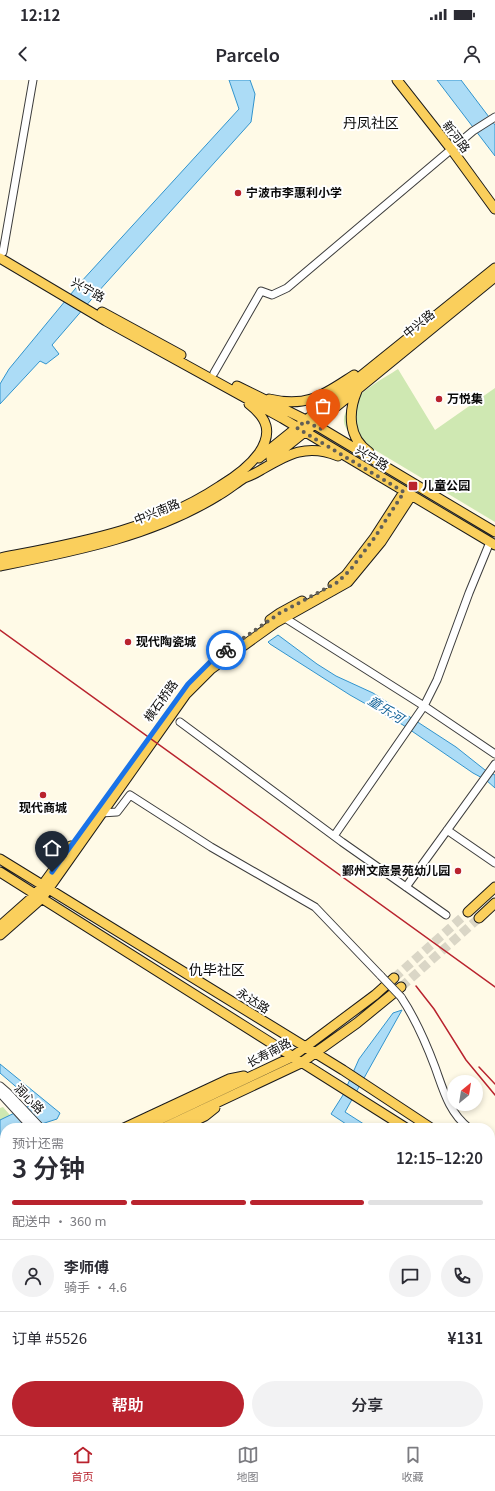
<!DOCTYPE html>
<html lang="zh">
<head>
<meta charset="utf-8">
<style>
  :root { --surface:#fff; --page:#f2f2f3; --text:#2b2b33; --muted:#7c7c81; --line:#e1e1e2; --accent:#b9232e }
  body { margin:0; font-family:Georgia,"Noto Sans SC",serif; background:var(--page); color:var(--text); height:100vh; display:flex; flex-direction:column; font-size:15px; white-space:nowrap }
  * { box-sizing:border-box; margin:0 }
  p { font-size:13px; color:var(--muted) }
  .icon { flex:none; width:22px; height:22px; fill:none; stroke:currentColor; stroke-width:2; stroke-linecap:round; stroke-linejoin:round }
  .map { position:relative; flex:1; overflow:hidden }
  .sheet { position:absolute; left:0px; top:1043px; width:495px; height:312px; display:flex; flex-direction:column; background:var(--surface); border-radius:16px 16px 0 0; box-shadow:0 2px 6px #0003 }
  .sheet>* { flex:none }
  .needle { width:26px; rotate:30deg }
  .tools { position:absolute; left:447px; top:995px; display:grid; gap:8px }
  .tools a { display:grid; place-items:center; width:36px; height:36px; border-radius:50%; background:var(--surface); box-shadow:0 2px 6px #0003; font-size:20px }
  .pin { position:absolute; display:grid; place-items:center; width:34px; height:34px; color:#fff; margin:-41px -17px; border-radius:50% 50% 50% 0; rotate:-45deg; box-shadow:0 0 4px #0007 }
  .pin .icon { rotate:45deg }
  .courier { position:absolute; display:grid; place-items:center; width:40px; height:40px; margin:-20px; border:3px solid #1a73e8; border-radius:50%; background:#fff; color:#222; box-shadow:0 1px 5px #0007 }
  .headline em { font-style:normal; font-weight:600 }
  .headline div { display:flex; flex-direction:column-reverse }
  .headline { display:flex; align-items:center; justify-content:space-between; height:68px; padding:0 12px }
  h1 { font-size:26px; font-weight:600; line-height:30px }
  .bar { display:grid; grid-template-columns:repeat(4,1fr); gap:6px 4px; align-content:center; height:48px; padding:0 12px }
  .bar i { height:5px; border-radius:3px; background:var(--line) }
  .bar .on { background:var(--accent) }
  .bar p { grid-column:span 4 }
  .line { display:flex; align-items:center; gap:10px; padding:0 12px; border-top:1px solid var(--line) }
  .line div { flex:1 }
  .round { display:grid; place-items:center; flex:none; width:42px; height:42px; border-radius:21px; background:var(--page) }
  .cta { display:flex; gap:8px; margin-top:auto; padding:8px 12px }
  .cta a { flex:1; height:46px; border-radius:24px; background:var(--accent); color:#fff; font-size:16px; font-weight:600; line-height:46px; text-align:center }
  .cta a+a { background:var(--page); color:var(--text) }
  .status { display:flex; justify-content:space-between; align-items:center; height:28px; padding:0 20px; background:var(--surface); direction:ltr }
  .status svg { height:11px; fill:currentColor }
  header { display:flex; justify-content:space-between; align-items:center; height:52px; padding:0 12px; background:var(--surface); font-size:18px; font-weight:600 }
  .menu { display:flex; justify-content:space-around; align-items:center; height:56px; border-top:1px solid var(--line); background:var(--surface); font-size:11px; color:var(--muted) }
  .menu a { display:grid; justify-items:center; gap:2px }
  .menu .on { color:var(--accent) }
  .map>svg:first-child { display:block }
  .green { fill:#cfe8b2 }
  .water { fill:#acdcf6; stroke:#3294cd }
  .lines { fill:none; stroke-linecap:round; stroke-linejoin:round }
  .major-tunnel { stroke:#dad6c6; stroke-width:9; stroke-dasharray:9 4.5; stroke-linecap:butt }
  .minor-casing { stroke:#3d3d3d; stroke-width:9 }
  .major-casing { stroke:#1b1b1b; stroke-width:11 }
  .highway-casing { stroke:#1b1b1b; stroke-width:12 }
  .minor { stroke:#fff; stroke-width:7 }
  .major { stroke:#facf5c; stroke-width:9 }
  .highway { stroke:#f5964e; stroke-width:10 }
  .rail { stroke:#b9232e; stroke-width:1.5 }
  .minor-bridge-casing { stroke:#3d3d3d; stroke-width:9; stroke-linecap:butt }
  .minor-bridge { stroke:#fff; stroke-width:7 }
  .done { stroke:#605e57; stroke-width:4; stroke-dasharray:0 7.2 }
  .route { stroke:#1a73e8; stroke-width:5 }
  .poi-dot { fill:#b9232e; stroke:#fff; stroke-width:1.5 }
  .labels { text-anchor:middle; stroke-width:4; stroke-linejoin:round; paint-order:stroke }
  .street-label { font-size:12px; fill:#0a0a0a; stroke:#fff }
  .poi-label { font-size:12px; font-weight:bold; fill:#0a0a0a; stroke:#fff; text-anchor:start }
  .water-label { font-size:13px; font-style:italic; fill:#14649a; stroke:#fff }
  .quarter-label { font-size:14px; fill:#0a0a0a; stroke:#fff }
</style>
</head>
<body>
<div class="status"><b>12:12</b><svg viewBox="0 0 49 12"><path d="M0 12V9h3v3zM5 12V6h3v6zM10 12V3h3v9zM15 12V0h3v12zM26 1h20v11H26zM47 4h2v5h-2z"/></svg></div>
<header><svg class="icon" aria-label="back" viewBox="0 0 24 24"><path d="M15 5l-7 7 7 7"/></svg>Parcelo<svg class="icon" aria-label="person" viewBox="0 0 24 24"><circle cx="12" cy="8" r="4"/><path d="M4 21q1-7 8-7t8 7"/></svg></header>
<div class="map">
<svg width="495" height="1355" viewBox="0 0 495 1355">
  <rect width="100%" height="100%" fill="#fffae7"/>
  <path class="green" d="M398,289L435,350L495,308V442L365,364C358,360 350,356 346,348C333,325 383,299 398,289Z
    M3,1027L21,1048H5V1068L0,1069V1028Z
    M0,1319L5,1323V1350H42L48,1355H0Z"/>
  <path class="water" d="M229,0H250L255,14L251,42L97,213L52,265L59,274L46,284L40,281L0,324V304L9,289L80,203L239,29Z
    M437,0H461L495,45V76Z
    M278,555L317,584L336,596L373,613L456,667L485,690L495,695V708L486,700L473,693L403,645L350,615L270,564L268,562Z
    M402,930L345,1032L370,1048H352L331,1034L343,1015L359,979L393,933Z
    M0,984L60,1033L57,1039L29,1048H5V1056L0,1058V1040L31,1025L32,1024L21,1011L0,993Z
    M490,1205L495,1221V1237L490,1239Z
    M398,1350H420L418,1355H396Z"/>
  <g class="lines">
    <path class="major-tunnel" d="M394,898L468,832
      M401,907L479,838"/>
    <g class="minor-casing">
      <path id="minor" d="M3,172L33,0
        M214,293L261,211L272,215L287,208L473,51L495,37
        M285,538L424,626L495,674
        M180,642L342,762L446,835
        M101,733L117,732L130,715L211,767L315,827L381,896
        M447,750L495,783
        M334,756L424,626L437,600L469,513L490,462
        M406,807L495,684
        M401,917C415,938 426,963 435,987C443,1009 449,1033 469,1048
        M0,1006L8,1013L41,1048
        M0,1013L32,1048
        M490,1064L495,1067"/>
    </g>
    <g class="major-casing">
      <path id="major" d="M397,0L452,70L495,129
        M0,178L106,241L282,338L495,465
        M102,232L181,275
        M237,306L314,344L495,452
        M357,311C348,332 348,358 369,372
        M269,319C308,328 323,315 354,295
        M259,378L495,188
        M271,379L358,309L495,197
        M0,478C76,463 154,450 220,406C235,397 249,387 259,373C273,352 267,338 249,324
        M0,486C75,471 153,456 219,415C228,410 236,403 244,398C250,396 256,393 261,390C287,375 306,363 338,376
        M333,505L346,495L375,457L404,412
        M270,540L280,533L302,521
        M0,779L343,990L431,1048
        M0,792L406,1048
        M468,832L495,807
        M479,838L495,823
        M0,846L36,814L71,766
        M0,855L42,818L186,614L211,589L275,543L348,502L381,462L411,416
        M124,1048L229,999L244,996
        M142,1048L292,977L375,915L394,898
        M163,1048L301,983L357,943L401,907
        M180,1048L205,1036L215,1028
        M490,1087L495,1090
        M490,1101L495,1104
        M0,1108L5,1105
        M0,1117L5,1114
        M0,1125L5,1122
        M0,1134L5,1132
        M0,1279L5,1283
        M0,1311L5,1315
        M490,1349L495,1344
        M55,1350L64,1355"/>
    </g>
    <g class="highway-casing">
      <path id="highway" d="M0,1286L5,1290
        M0,1296L5,1300
        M490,1333L495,1329
        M71,1350L78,1355
        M95,1350L103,1355
        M466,1355L472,1350"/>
    </g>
    <use href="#minor" class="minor"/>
    <use href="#major" class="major"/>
    <use href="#highway" class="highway"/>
    <path class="rail" d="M0,550L495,907
      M416,906L434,929L466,980L495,1015
      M479,987L495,1004"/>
    <g class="minor-bridge-casing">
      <path id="minor-bridge" d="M381,896L401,917"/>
    </g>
    <use href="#minor-bridge" class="minor-bridge"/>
  </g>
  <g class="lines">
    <path class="done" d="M226,570L280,533L338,502L351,489L375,457L404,412L297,348L305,341L323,350"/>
    <path class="route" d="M52,792L188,604L210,582L226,570"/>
  </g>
  <g class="poi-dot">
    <circle cx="238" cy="113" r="4"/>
    <circle cx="439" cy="319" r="4"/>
    <rect x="408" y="401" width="10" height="10" rx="2"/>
    <circle cx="128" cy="562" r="4"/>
    <circle cx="43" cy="715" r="4"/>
    <circle cx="458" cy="791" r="4"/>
  </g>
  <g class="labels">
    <g class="street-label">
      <text transform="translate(456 57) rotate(53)" y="4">新河路</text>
      <text transform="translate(88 210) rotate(29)" y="4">兴宁路</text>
      <text transform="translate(419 244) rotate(-39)" y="4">中兴路</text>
      <text transform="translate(372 378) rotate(31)" y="4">兴宁路</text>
      <text transform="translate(157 432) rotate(-22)" y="4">中兴南路</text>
      <text transform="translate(161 621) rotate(-54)" y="4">横石桥路</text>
      <text transform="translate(253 921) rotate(32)" y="4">永达路</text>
      <text transform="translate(269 973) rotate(-28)" y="4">长寿南路</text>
      <text transform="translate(29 1019) rotate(45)" y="4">润心路</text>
    </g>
    <g class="poi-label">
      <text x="246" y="117">宁波市李惠利小学</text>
      <text x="447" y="323">万悦集</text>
      <text x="422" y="410">儿童公园</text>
      <text x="136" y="566">现代陶瓷城</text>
      <text x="43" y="732" text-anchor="middle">现代商城</text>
      <text x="450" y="795" text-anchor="end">鄞州文庭景苑幼儿园</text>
    </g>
    <g class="water-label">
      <text transform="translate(386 629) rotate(32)" y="5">童乐河</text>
    </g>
    <g class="quarter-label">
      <text x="371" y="48">丹凤社区</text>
      <text x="217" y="895">仇毕社区</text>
    </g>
  </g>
</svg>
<div class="tools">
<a><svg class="needle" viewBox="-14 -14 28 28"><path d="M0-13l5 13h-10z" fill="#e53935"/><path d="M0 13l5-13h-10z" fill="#7c7c81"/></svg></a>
</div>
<div class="pin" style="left:323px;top:350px;background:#ea580c"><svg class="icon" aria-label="bag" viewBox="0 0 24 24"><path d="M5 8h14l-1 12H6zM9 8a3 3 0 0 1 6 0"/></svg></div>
<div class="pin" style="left:52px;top:792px;background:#1f2937"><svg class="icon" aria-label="home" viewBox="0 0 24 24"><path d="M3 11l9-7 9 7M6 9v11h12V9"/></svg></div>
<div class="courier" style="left:226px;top:570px"><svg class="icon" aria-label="bike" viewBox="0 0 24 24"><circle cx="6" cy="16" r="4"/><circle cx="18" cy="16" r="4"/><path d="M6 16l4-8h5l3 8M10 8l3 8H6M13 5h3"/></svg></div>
<section class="sheet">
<div class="headline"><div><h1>3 分钟</h1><p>预计还需</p></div><em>12:15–12:20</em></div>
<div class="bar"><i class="on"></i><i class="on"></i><i class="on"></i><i></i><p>配送中 · 360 m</p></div>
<div class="line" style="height:72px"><a class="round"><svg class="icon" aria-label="person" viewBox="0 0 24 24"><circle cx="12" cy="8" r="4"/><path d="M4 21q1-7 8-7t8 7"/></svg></a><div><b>李师傅</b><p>骑手 · 4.6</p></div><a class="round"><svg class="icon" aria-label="chat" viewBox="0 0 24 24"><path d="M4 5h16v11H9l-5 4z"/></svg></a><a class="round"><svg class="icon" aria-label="phone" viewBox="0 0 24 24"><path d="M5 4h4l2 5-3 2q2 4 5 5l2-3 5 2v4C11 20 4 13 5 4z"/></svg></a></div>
<div class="line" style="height:52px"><div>订单 #5526</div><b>¥131</b></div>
<div class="cta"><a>帮助</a><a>分享</a></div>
</section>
</div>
<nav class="menu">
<a class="on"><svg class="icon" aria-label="home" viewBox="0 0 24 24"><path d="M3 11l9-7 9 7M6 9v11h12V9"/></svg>首页</a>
<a><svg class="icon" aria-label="map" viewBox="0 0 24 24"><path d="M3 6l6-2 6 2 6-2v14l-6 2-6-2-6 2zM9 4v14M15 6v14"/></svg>地图</a>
<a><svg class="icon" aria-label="saved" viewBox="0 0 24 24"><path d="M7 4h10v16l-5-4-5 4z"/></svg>收藏</a>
</nav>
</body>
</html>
